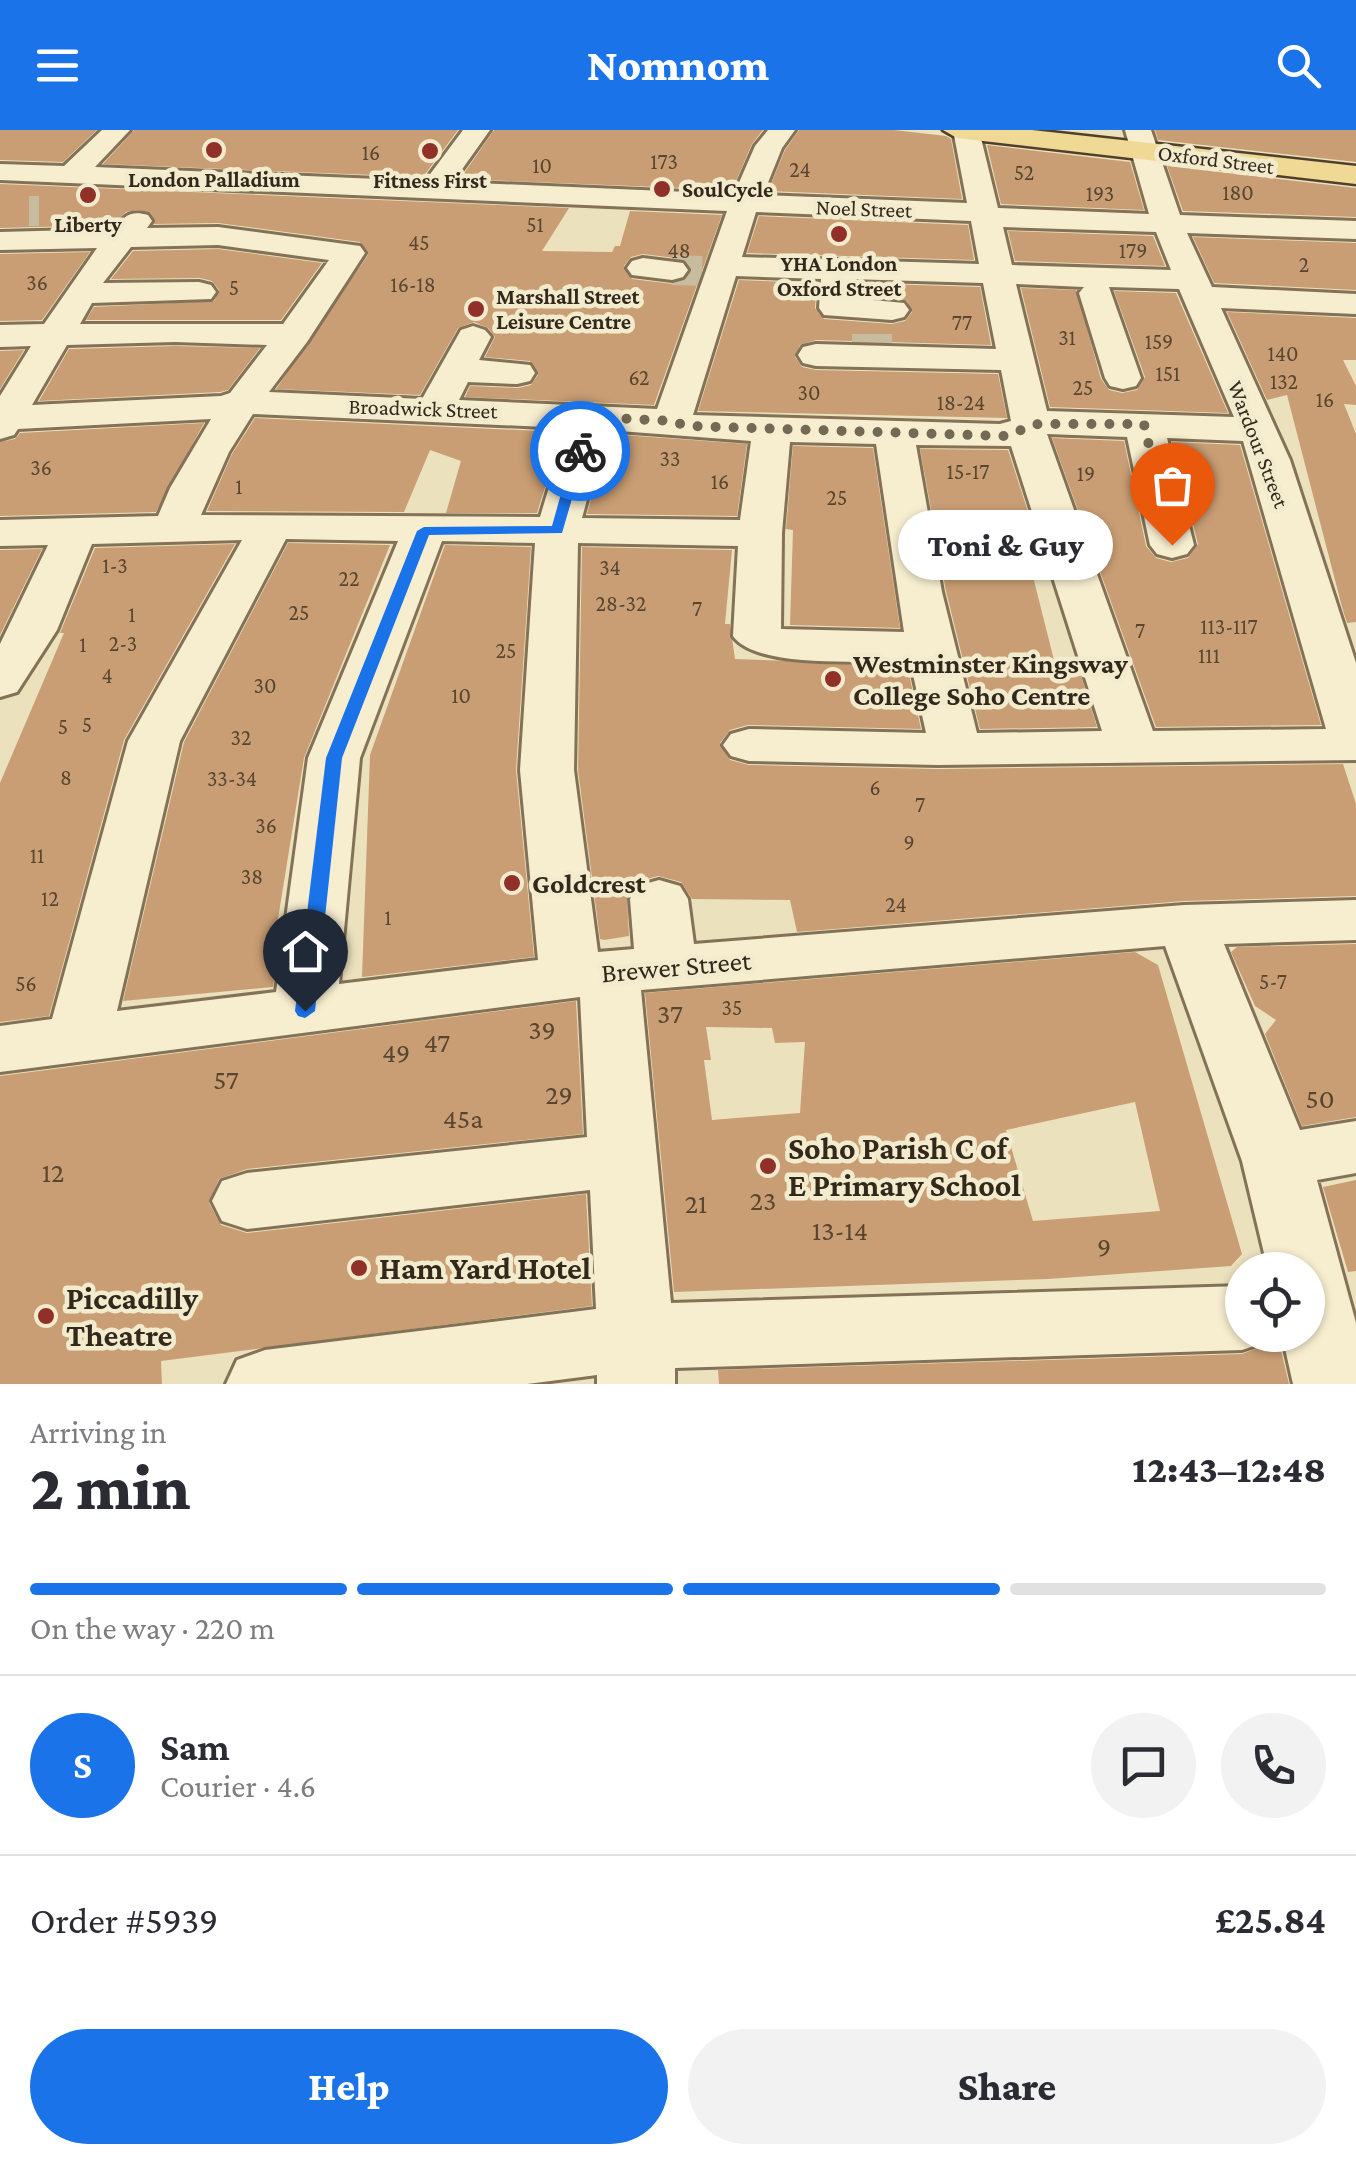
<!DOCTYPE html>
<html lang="en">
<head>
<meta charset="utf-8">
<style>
  :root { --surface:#fff; --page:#f2f2f3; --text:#2b2b33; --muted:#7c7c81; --line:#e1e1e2; --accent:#1a73e8 }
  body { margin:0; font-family:"Crimson Pro",serif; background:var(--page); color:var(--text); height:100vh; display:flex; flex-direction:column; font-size:38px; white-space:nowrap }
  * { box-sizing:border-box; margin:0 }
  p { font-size:32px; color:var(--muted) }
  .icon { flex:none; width:55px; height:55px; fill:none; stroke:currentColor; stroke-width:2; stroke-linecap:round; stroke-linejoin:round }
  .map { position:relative; height:1254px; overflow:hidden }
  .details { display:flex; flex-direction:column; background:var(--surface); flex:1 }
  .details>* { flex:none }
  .fabs { position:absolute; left:1225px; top:1122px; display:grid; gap:20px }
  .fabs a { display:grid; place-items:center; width:100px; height:100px; border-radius:50%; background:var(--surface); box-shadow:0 2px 8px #0004; font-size:50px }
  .pin { position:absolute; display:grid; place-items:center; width:85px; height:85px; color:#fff; margin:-102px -42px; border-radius:50% 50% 50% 0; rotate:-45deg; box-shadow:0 0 10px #0007 }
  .pin .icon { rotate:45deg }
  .courier { position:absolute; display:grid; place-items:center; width:100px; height:100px; margin:-50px; border:8px solid #1a73e8; border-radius:50%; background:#fff; color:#222; box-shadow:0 2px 12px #0007 }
  .bubble { position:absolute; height:70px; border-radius:35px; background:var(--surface); box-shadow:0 2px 8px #0004; font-size:32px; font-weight:800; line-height:70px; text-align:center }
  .headline em { font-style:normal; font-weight:800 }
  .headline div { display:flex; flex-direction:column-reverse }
  .headline { display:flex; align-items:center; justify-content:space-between; height:170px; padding:0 30px }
  h1 { font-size:65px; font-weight:800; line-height:75px }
  .bar { display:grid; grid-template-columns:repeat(4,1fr); gap:15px 10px; align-content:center; height:120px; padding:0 30px }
  .bar i { height:12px; border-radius:8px; background:var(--line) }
  .bar .selected { background:var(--accent) }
  .bar p { grid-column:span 4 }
  .line { display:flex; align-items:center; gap:25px; padding:0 30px; border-top:2px solid var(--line) }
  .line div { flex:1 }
  .round { display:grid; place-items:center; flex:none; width:105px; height:105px; border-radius:52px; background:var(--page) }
  .button { display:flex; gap:20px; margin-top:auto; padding:20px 30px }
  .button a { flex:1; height:115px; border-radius:60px; background:var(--accent); color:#fff; font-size:40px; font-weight:800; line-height:115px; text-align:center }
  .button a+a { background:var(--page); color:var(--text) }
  header { display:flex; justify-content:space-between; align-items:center; height:130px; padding:0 30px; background:var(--accent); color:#fff; font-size:45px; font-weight:800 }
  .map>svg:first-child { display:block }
  .building { fill:#c99e74; fill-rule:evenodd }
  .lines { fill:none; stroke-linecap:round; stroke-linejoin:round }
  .minor-tunnel-far1 { stroke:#c7bc9d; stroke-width:30; stroke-dasharray:30 15; stroke-linecap:butt }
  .minor-tunnel { stroke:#c7bc9d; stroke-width:40; stroke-dasharray:40 20; stroke-linecap:butt }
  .minor-casing { stroke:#837257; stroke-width:6 }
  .major-casing { stroke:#503f2c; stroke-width:5 }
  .minor { fill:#f7eed0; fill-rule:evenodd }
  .major { fill:#efd995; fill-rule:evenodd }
  .route { fill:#1a73e8 }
  .done { stroke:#746954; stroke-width:10; stroke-dasharray:0 18 }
  .poi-dot { fill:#903029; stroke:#f3ebcd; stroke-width:4 }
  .labels { text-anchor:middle; stroke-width:9; stroke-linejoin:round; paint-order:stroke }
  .number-label { font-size:22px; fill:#584631 }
  .far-street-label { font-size:22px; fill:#33281b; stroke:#f3ebcd }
  .far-poi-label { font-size:22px; font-weight:bold; fill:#33281b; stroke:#f3ebcd }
  .poi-label { font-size:28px; font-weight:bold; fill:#33281b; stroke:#f3ebcd; text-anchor:start }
  .street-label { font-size:28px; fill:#33281b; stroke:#f3ebcd }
  .near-number-label { font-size:28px; fill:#584631 }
  .near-poi-label { font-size:32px; font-weight:bold; fill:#33281b; stroke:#f3ebcd; text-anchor:start }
</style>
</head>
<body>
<header><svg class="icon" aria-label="menu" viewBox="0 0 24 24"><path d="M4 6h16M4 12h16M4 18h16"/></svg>Nomnom<svg class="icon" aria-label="search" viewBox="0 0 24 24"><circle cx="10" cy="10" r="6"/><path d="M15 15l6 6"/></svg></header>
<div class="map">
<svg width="1356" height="1254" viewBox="0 0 1356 1254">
  <rect width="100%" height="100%" fill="#ece1bd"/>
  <path class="building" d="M0,0H97L63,32L0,30Z
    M134,0H458L423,47L103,34Z
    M494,0H763L752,14L732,60L460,49Z
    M799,0H894L946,6L951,9L962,69L768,61L785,20Z
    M1155,0H1356V32L1158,10Z
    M987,15L1130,32L1144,80L1001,74Z
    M1167,36L1356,58V87L1183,81Z
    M0,54L569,78L542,121L612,122L615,116H620L630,81L722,85L654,275L465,267L470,256L518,258L531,255L538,245L530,231L485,227L495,207L488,198L474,192L458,198L420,265L276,259L368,125L360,112L218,93L154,94L151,83L137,80L126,82L111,95L0,98ZM643,124L683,129L691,142L684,151L673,154L632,149L624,136L631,127Z
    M759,86L968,95L974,130L747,123Z
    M1008,101L1153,106L1165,136L1015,131Z
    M1193,107L1356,113V160L1214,153Z
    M218,119L322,133L281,190H86L94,177L214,171L219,160L212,151L200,148L111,149L133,121Z
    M90,122L42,190L0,191V124Z
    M739,150L817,153L815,178L824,189L892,194L905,191L912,182L907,171L855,165L853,153L980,157L991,215L816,210L800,215L795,227L802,237L816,240L998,244L1007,288L698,281Z
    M1021,158L1076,160L1101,249L1109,260L1122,263L1137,260L1145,247L1114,161L1176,163L1228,283L1050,277Z
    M1227,182L1356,188V230H1343L1356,256V275L1344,274L1356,304V492L1347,493L1342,477L1287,265L1267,270Z
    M175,216L260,218L228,260L220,262L39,271L69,219Z
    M24,220L0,259V221Z
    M255,288L562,302L537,383H446L461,331L430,320L404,382L207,381L232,324Z
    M204,293L156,382L0,386V312L15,309L20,303Z
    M609,304L747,314L737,386L587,384Z
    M1052,308L1124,311L1146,416L1156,428L1171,432L1188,428L1198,414L1172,312L1240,315L1321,595L1156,597Z
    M793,316L873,318L900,498L790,495L793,400L786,399Z
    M920,319L1008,320L1031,391H1019L1058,546H1081L1097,597L980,599L946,461Z
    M288,413L390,415L304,628L272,826L277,828L273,857L123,871L184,612Z
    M235,414L124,610L49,886L0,892V653L64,503H60L95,418Z
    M445,415L531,417L516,640L534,827L362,847L370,625Z
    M582,417L732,420L725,494H730L735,529L907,535L921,599L748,595L730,600L720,613L730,630L749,635L938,639L1343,634L1356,674V766L1184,771L797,802L790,770L692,769L681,752L658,746L637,752L627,767L629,806L604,810L600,809L578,640Z
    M42,419L0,505V420Z
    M1356,814V987L1302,996L1265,904L1276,890L1255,876L1231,822L1237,817Z
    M1135,822L1158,835L1242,1124L1231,1136L1048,1149L674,1162L645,863ZM706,897L772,898L775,913L805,912L800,983L712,990L704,930H711ZM1135,972L1160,1081L1033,1091L1006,1000Z
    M576,871L583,1004L247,1039L219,1049L209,1073L221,1095L247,1103L586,1064L592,1176L161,1231L162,1254H0V946Z
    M1356,1050V1141L1348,1142L1323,1057Z
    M1273,1212H1279L1289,1254H719L718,1240L1242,1224Z"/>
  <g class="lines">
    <path class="minor-tunnel-far1" d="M29,81H39
      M672,140L704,141"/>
    <path class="minor-tunnel" d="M872,204V219"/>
    <g class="minor-casing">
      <path id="minor" d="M102,0H130L95,37L425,51L463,0H490L453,52L734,64L755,16L768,0H795L782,18L763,65L967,73L953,0H979L998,78L1149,84L1125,0H1151L1180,85L1356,91V109L1187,103L1212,157L1356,164V184L1221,178L1290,330L1356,533V630L938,635L749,631L731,626L723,615L731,604L749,599L926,603L910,531C868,530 757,540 733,506L738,416L578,413L574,640L598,822L634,819L630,769L638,756L659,750L680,756L688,769L694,814L1184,775L1356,770V810L1224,814L1300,1000L1356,991V1043L1317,1050L1356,1193V1254H1293L1282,1205H1308V1140H1268L1242,1031L1165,816L641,860L671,1173L1242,1156V1205H1272L1269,1211L1242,1220L675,1238V1254H597V1245L527,1254H226L237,1230L265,1220L596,1179L590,1060L247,1099L222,1091L212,1071L222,1051L247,1043L587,1007L580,867L0,942V896L52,889L128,611L242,410L92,414L57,500L17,562L0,567V514L48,415L0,416V390L158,386L170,358L211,289L18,299L14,305L0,309V266L31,216L0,217V195L44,194L97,118L0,120V102L113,99C125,86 130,80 148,85L152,91L147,98L218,97L360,116L365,123L307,212L269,262L422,269L461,200L473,196L485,200L491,207L479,230L530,235L535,243L530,251L517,254L468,252L459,270L657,279L727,81L0,50V34L64,36ZM756,82L971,91L979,134L742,127ZM1003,97L1156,102L1171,140L1012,135ZM218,115L329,130L283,194H80L92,173L211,169L216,162L211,155L199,152L103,153L131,117ZM736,146L821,149L819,178L824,185L892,190L904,187L909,180L904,173L852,168L848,149L983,153L996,219L816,214L803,217L798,225L803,233L816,236L1001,240L1011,291L1000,294L693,285ZM1016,154L1084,157L1079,163L1105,248L1110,256L1123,259L1136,256L1141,248L1109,157L1179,159L1234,287L1047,281ZM175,212L267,215L230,263L221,266L32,275L67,215ZM253,284L567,298L540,387L201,385L229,322ZM606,300L751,311L740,390L582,388ZM1047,304L1127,307L1150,415L1157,424L1172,428L1187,424L1194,415L1167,308L1243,311L1326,599L1153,601ZM790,312L876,314L904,502L781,499L782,403ZM916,315L1011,316L1102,601L977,603L942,462ZM286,409L398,411L308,628L276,862L117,881L180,611ZM442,411L535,413L520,640L538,830L339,854L360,628Z
        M643,128L683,133L688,140L683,147L672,150L632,145L627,138L632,131Z"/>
    </g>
    <g class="major-casing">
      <path id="major" d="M943,0H1032L1356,36V54L957,8Z"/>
    </g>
    <use href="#minor" class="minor"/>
    <use href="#major" class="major"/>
  </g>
  <path class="route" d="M580,317L586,321L562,403L429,405L342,628L315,881L305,888L298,886L295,881L326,628L417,401L424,397L552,396L573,321Z"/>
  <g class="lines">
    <path class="done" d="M580,321L590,287L672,291L687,296L1004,306L1038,294H1144L1172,415"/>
  </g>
  <g class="poi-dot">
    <circle cx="214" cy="20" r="10"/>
    <circle cx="430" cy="21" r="10"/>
    <circle cx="662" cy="59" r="10"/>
    <circle cx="88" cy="65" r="10"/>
    <circle cx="839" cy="104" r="10"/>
    <circle cx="476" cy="179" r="10"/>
    <circle cx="833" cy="549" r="10"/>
    <circle cx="512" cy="753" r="10"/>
    <circle cx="768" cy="1036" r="10"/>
    <circle cx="359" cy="1138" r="10"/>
    <circle cx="46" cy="1186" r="10"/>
  </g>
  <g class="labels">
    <g class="number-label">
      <text x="371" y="30">16</text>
      <text x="664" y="39">173</text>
      <text x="542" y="43">10</text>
      <text x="800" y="47">24</text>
      <text x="1024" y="50">52</text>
      <text x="1238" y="70">180</text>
      <text x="1100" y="71">193</text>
      <text x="535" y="102">51</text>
      <text x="419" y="120">45</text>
      <text x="679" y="128">48</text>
      <text x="1133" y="128">179</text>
      <text x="1304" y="142">2</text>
      <text x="37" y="160">36</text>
      <text x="413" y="162">16-18</text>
      <text x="234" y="165">5</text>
      <text x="962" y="200">77</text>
      <text x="1067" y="215">31</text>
      <text x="1159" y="219">159</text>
      <text x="1283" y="231">140</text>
      <text x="1168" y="251">151</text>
      <text x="639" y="255">62</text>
      <text x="1284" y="259">132</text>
      <text x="1083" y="265">25</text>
      <text x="809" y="270">30</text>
      <text x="1325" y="277">16</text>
      <text x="961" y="280">18-24</text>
      <text x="670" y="336">33</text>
      <text x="41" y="345">36</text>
      <text x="968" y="349">15-17</text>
      <text x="1086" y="351">19</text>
      <text x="720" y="359">16</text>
      <text x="239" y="364">1</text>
      <text x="837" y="375">25</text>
      <text x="115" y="443">1-3</text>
      <text x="610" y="445">34</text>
      <text x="349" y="456">22</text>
      <text x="621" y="481">28-32</text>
      <text x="697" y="486">7</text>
      <text x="299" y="490">25</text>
      <text x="132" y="492">1</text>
      <text x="1229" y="504">113-117</text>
      <text x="1140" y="508">7</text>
      <text x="123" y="521">2-3</text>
      <text x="83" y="522">1</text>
      <text x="506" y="528">25</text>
      <text x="1209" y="533">111</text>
      <text x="107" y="553">4</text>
      <text x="265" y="563">30</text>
      <text x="461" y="573">10</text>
      <text x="87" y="602">5</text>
      <text x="63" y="604">5</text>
      <text x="241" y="615">32</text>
      <text x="66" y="655">8</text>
      <text x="232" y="656">33-34</text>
      <text x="875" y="665">6</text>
      <text x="920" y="682">7</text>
      <text x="266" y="703">36</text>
      <text x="909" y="720">9</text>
      <text x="37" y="733">11</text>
      <text x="252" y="754">38</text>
      <text x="50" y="776">12</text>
      <text x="896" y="782">24</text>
      <text x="388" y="795">1</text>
      <text x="1273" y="859">5-7</text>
      <text x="26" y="861">56</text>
      <text x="732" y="885">35</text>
    </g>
    <g class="far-street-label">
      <text transform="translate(1216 29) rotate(7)" y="8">Oxford Street</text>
      <text transform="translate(864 78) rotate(2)" y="8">Noel Street</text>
      <text transform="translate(423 278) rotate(2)" y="8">Broadwick Street</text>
      <text transform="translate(1259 314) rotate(69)" y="8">Wardour Street</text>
    </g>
    <g class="far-poi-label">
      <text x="214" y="57">London Palladium</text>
      <text x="430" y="58">Fitness First</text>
      <text x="682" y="67" text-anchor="start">SoulCycle</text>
      <text x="88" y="102">Liberty</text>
      <text x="839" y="141">YHA London<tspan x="839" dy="25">Oxford Street</tspan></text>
      <text x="496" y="174" text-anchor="start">Marshall Street<tspan x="496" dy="25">Leisure Centre</tspan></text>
    </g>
    <g class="poi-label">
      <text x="853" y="543">Westminster Kingsway<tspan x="853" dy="32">College Soho Centre</tspan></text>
      <text x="532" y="763">Goldcrest</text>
    </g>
    <g class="street-label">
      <text transform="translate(676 836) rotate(-5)" y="10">Brewer Street</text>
    </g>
    <g class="near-number-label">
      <text x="670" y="893">37</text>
      <text x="542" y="909">39</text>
      <text x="437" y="922">47</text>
      <text x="396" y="932">49</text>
      <text x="226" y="959">57</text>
      <text x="559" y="974">29</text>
      <text x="1320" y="978">50</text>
      <text x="463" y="998">45a</text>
      <text x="53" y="1052">12</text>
      <text x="763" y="1080">23</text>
      <text x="696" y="1083">21</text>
      <text x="840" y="1110">13-14</text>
      <text x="1104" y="1126">9</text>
    </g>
    <g class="near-poi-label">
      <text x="788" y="1029">Soho Parish C of<tspan x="788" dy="37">E Primary School</tspan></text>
      <text x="379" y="1149">Ham Yard Hotel</text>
      <text x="66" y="1179">Piccadilly<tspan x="66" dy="37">Theatre</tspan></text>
    </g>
  </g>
</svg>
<div class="fabs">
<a><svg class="icon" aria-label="locate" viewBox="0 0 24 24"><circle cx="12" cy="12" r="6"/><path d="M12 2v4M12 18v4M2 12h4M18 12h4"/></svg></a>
</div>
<div class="pin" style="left:1172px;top:415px;background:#ea580c"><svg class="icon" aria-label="bag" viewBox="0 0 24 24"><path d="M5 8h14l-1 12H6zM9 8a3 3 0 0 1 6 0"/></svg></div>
<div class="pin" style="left:305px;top:881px;background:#1f2937"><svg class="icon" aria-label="home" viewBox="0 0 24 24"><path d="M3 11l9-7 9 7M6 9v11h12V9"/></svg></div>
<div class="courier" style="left:580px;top:321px"><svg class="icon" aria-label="bike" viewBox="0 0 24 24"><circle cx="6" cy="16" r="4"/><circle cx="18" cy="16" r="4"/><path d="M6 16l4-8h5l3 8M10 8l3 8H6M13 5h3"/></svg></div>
<div class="bubble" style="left:898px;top:380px;width:215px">Toni &amp; Guy</div>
</div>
<section class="details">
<div class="headline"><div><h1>2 min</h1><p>Arriving in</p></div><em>12:43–12:48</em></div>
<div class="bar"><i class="selected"></i><i class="selected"></i><i class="selected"></i><i></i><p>On the way · 220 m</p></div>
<div class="line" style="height:180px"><b class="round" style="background:var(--accent);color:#fff">S</b><div><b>Sam</b><p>Courier · 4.6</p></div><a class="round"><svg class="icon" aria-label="chat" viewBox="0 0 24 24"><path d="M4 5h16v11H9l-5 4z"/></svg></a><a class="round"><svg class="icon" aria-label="phone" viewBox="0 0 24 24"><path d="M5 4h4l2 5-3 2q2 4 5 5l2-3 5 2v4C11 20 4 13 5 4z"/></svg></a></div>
<div class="line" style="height:130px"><div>Order #5939</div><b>£25.84</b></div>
<div class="button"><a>Help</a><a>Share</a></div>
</section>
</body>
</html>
